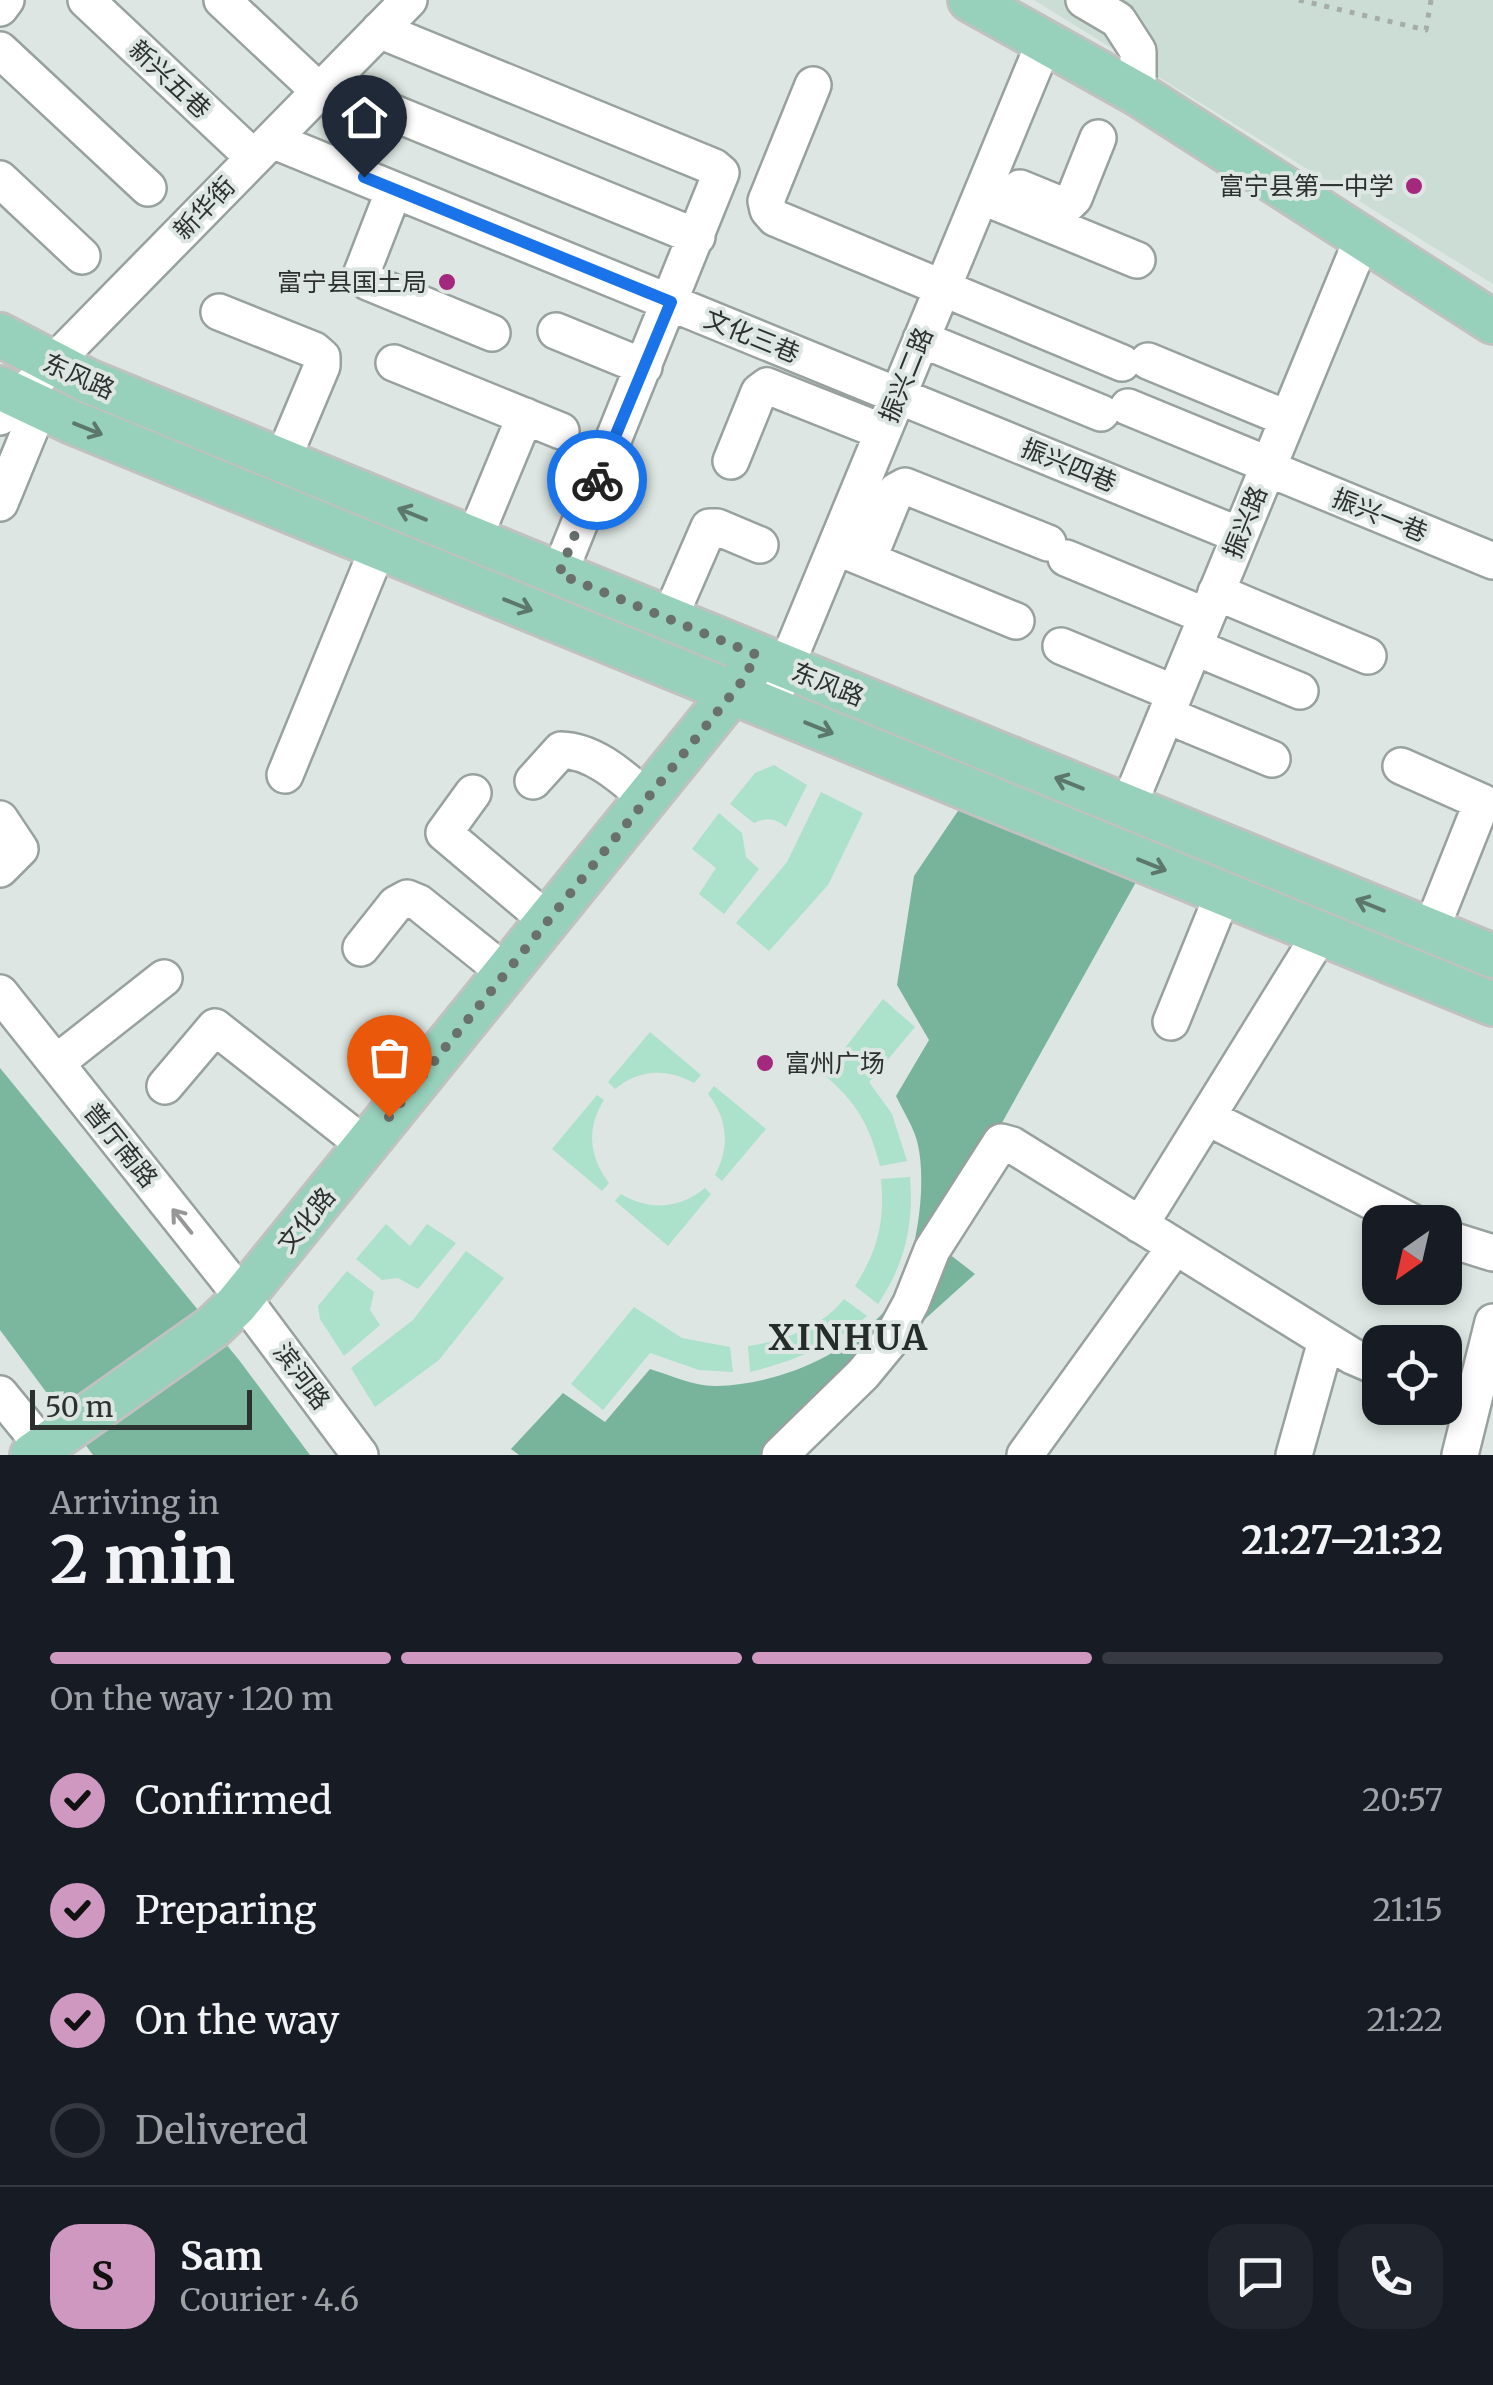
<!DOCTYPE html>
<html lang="en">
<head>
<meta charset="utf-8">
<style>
  :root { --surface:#171b24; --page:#20242c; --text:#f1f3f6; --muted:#9ea1a6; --line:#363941; --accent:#ce98c0 }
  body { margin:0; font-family:Merriweather,"Noto Sans SC",serif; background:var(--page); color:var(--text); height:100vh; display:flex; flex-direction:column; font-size:38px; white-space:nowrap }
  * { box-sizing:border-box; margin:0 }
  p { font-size:32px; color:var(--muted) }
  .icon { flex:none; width:55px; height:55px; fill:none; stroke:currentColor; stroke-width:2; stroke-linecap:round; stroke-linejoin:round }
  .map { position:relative; height:1455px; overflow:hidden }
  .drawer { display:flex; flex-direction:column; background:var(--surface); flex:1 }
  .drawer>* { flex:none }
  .needle { width:65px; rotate:214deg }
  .tools { position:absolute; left:1362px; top:1205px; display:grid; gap:20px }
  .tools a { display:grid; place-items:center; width:100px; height:100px; border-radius:20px; background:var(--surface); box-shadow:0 5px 15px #0003; font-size:50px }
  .scale { position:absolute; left:30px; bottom:25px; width:222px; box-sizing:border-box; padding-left:10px; border:5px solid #2c302e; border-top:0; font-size:28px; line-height:35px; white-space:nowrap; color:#2c302e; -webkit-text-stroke:8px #dde6e2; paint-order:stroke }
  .pin { position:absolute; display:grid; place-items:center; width:85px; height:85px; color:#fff; margin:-102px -42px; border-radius:50% 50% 50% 0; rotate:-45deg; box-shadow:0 0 10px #0007 }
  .pin .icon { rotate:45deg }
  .courier { position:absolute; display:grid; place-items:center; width:100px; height:100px; margin:-50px; border:8px solid #1a73e8; border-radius:50%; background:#fff; color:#222; box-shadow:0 2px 12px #0007 }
  .head em { font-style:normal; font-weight:700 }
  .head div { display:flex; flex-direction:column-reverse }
  .head { display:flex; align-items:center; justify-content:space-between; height:170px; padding:0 50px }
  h1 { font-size:65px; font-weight:700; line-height:75px }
  .bar { display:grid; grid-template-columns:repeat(4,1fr); gap:15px 10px; align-content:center; height:120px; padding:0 50px }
  .bar i { height:12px; border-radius:8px; background:var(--line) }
  .bar .current { background:var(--accent) }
  .bar p { grid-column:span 4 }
  .line { display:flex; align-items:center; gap:25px; padding:0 50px; border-top:2px solid var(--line) }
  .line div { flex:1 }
  .round { display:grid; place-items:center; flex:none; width:105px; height:105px; border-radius:30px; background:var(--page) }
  ol { padding:0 50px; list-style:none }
  li { display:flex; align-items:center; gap:30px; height:110px }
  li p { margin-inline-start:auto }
  li .icon { padding:10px; border-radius:50%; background:var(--accent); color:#111; stroke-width:4 }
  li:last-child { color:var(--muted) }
  li i { width:55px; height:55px; border:5px solid var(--line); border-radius:50% }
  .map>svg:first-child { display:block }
  .built { fill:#ccddd6 }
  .green { fill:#ace1cb }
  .forest { fill:#78b39b }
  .water { fill:#7bb69f }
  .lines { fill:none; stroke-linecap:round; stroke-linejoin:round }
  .minor-casing { stroke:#98a19d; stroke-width:40 }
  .major-casing { stroke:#c0c1c0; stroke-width:48 }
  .path { stroke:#a5aca9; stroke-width:5; stroke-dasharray:5 8; stroke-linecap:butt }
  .minor { stroke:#fff; stroke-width:35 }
  .major { stroke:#97d0bb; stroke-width:42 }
  .oneway { stroke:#5c786d }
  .oneway2 { stroke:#969896 }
  .done { stroke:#6a706d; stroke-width:10; stroke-dasharray:0 18 }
  .route { stroke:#1a73e8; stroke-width:12 }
  .poi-dot { fill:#a3287e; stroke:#dde6e2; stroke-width:4 }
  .labels { text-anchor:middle; stroke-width:8; stroke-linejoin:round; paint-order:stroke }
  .street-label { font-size:25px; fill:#2c302e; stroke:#dde6e2 }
  .poi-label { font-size:25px; fill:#2c302e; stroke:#dde6e2; text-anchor:end }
  .district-label { font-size:35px; font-weight:bold; letter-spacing:2.5px; fill:#252c29; stroke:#dde6e2 }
</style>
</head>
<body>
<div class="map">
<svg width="1493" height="1455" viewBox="0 0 1493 1455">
  <rect width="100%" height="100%" fill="#dde6e2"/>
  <path class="built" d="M1034,0H1493V284L1178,89Z"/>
  <path class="green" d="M774,765L807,785L786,827C775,818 767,817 754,823L730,804L755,773Z
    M821,792L863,813L828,885L769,951L736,923L787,862Z
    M719,813L742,833L746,857L759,869L724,914L699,894L716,868L692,849Z
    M883,999L915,1027L869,1082L892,1114L907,1161L880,1166C870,1126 856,1101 824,1075Z
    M650,1032L701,1075L694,1083C667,1068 639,1069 615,1089L608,1082Z
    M714,1086L766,1129L722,1181L715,1175C730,1147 728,1119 708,1094Z
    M597,1095L604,1100C586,1128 589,1157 609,1183L602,1191L552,1149Z
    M910,1177C914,1224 905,1264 878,1304L855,1286C878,1250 885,1221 881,1179Z
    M705,1188L711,1194L668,1246L615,1201L621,1194C649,1211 680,1209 705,1188Z
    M386,1224L410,1246L427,1224L456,1243L418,1289L398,1278L382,1280L356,1259Z
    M466,1251L504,1278L439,1360L375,1407L351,1368L413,1320Z
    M347,1271L374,1292L370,1310L380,1325L344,1356L320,1319L318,1306Z
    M844,1299L867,1316C832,1346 794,1361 750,1372L748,1346C783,1341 821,1328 844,1299Z
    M634,1307L682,1338L730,1347L733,1372L699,1370L650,1353L603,1410L571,1384Z"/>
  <path class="forest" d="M962,805L1136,882L935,1243L975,1274L774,1455H519L511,1449L563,1393L605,1422L650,1369C670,1375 696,1387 717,1386C777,1384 840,1358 882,1314C915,1279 928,1191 918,1145C915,1129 903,1111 896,1096L929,1040L897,985L914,876Z"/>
  <path class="water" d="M0,1068L239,1360L310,1455H93L0,1330Z"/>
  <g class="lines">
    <g class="minor-casing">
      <path id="minor" d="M86,0L254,158
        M222,0L319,91
        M1084,0L1118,20L1138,51V94
        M0,8L6,0
        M379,30L714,167L721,173L559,574
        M0,50L148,188
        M325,85L697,237
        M813,85L766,201L768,210L775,218L1122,363
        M272,140L1239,535
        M0,179L82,256
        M1020,188L1059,204H1068L1074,198L1098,138
        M394,190L361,275L368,282L492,333
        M981,196L1137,260
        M219,312L314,350L322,357V366L282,461
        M556,331L644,367
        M921,339L1101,413
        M1148,361L1288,419
        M394,363L561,431
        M1128,407L1269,465
        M0,417L409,0
        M731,461L759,392L767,386L883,432
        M1267,468L1493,561
        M0,503L39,408
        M474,539L525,416
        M846,551L1016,621
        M1066,558L1206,616
        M868,560L896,491L905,486L1048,543
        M1216,592L1368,656
        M669,619L709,527H717L760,545
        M1061,646L1174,693
        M1194,647L1300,691
        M777,688L1044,43
        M1166,715L1272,759
        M1401,766L1482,802L1431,930
        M285,775L378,548
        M533,781L561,750C595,751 623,778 648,799
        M473,793L444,833L548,921
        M1128,807L1363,237
        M0,819L20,849L0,869
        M361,948L396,904L407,898L419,903L506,973
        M0,993L243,1298L360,1455
        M1171,1022L1223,894
        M56,1063L164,978
        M165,1086L215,1027L366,1146
        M1207,1117L1412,1222
        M1140,1225L1321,933
        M1445,1238L1493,1253
        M1445,1387L1474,1395
        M0,1394L50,1455
        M780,1455L863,1374L891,1340L911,1303L932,1250L1001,1142L1012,1145L1352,1356L1380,1368
        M1025,1455L1175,1247
        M1294,1455L1326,1341
        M1460,1455L1493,1322"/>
    </g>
    <g class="major-casing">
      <path id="major" d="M970,0L1138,94L1493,322
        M0,335L88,381L1493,956
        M0,388L72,422L1493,1004
        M32,1455L213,1327L236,1305L748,673"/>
    </g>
    <path class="path" d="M1299,0L1426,30L1431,0"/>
    <use href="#minor" class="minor"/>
    <use href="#major" class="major"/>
  </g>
  <defs><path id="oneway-shaft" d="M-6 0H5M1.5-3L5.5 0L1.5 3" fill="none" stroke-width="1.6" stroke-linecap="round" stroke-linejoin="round" transform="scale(2.5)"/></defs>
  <g class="oneway">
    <use href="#oneway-shaft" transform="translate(88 429) rotate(22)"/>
    <use href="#oneway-shaft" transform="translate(412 514) rotate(-158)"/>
    <use href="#oneway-shaft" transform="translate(518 605) rotate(22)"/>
    <use href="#oneway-shaft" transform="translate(819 728) rotate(22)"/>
    <use href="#oneway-shaft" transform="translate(1069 783) rotate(-158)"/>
    <use href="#oneway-shaft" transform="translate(1152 865) rotate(22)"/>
    <use href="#oneway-shaft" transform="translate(1370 905) rotate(-158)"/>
  </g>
  <use class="oneway2" href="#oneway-shaft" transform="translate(182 1221) rotate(-129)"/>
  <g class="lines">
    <path class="done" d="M389,1117L740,684L757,655L559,574L597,480"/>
    <path class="route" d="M364,177L671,302L597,480"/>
  </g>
  <g class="poi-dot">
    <circle cx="1414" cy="186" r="10"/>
    <circle cx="447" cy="282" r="10"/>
    <circle cx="765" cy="1063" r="10"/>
  </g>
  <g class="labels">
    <g class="street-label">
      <text transform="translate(170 79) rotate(43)" y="9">新兴五巷</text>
      <text transform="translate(204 208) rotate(-46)" y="9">新华街</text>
      <text transform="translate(752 336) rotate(22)" y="9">文化三巷</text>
      <text transform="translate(906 375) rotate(-68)" y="9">振兴二路</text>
      <text transform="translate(79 376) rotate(24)" y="9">东风路</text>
      <text transform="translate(1069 465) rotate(22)" y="9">振兴四巷</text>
      <text transform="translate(1380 515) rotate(22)" y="9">振兴一巷</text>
      <text transform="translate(1245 522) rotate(-68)" y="9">振兴路</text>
      <text transform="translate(828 684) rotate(22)" y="9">东风路</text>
      <text transform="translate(121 1145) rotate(51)" y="9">普厅南路</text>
      <text transform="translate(306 1220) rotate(-51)" y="9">文化路</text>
      <text transform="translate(302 1376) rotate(53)" y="9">滨河路</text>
    </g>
    <g class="poi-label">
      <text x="1394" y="195">富宁县第一中学</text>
      <text x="427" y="291">富宁县国土局</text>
      <text x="785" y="1072" text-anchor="start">富州广场</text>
    </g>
    <g class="district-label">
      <text x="849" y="1350">XINHUA</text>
    </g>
  </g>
</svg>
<div class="tools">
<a><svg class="needle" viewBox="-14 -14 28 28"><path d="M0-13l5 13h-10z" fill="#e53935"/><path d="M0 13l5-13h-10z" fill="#9ea1a6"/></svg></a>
<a><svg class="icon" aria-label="locate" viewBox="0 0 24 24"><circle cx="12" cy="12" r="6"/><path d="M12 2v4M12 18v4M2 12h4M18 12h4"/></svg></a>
</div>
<div class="scale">50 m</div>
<div class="pin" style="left:389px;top:1117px;background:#ea580c"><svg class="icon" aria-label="bag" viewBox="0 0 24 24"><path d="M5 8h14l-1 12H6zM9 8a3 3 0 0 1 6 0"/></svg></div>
<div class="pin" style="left:364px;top:177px;background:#1f2937"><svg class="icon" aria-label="home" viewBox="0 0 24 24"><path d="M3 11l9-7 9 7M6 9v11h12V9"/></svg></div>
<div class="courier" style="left:597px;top:480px"><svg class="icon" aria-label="bike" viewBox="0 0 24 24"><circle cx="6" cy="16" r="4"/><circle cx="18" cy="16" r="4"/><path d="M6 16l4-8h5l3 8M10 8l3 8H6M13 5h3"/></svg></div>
</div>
<section class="drawer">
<div class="head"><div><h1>2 min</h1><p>Arriving in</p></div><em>21:27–21:32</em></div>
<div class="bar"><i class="current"></i><i class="current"></i><i class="current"></i><i></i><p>On the way · 120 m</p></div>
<ol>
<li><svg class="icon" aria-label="check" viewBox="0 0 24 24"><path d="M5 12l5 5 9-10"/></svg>Confirmed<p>20:57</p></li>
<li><svg class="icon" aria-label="check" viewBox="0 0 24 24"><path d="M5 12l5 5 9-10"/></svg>Preparing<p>21:15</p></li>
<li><svg class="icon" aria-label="check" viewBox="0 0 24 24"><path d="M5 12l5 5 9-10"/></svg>On the way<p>21:22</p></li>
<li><i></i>Delivered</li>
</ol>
<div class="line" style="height:180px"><b class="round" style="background:var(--accent);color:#111">S</b><div><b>Sam</b><p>Courier · 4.6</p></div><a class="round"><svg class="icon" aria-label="chat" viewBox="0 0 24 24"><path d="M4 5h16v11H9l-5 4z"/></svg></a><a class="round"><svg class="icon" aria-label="phone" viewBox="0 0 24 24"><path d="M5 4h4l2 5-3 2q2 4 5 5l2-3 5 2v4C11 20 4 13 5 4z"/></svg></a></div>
</section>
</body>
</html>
